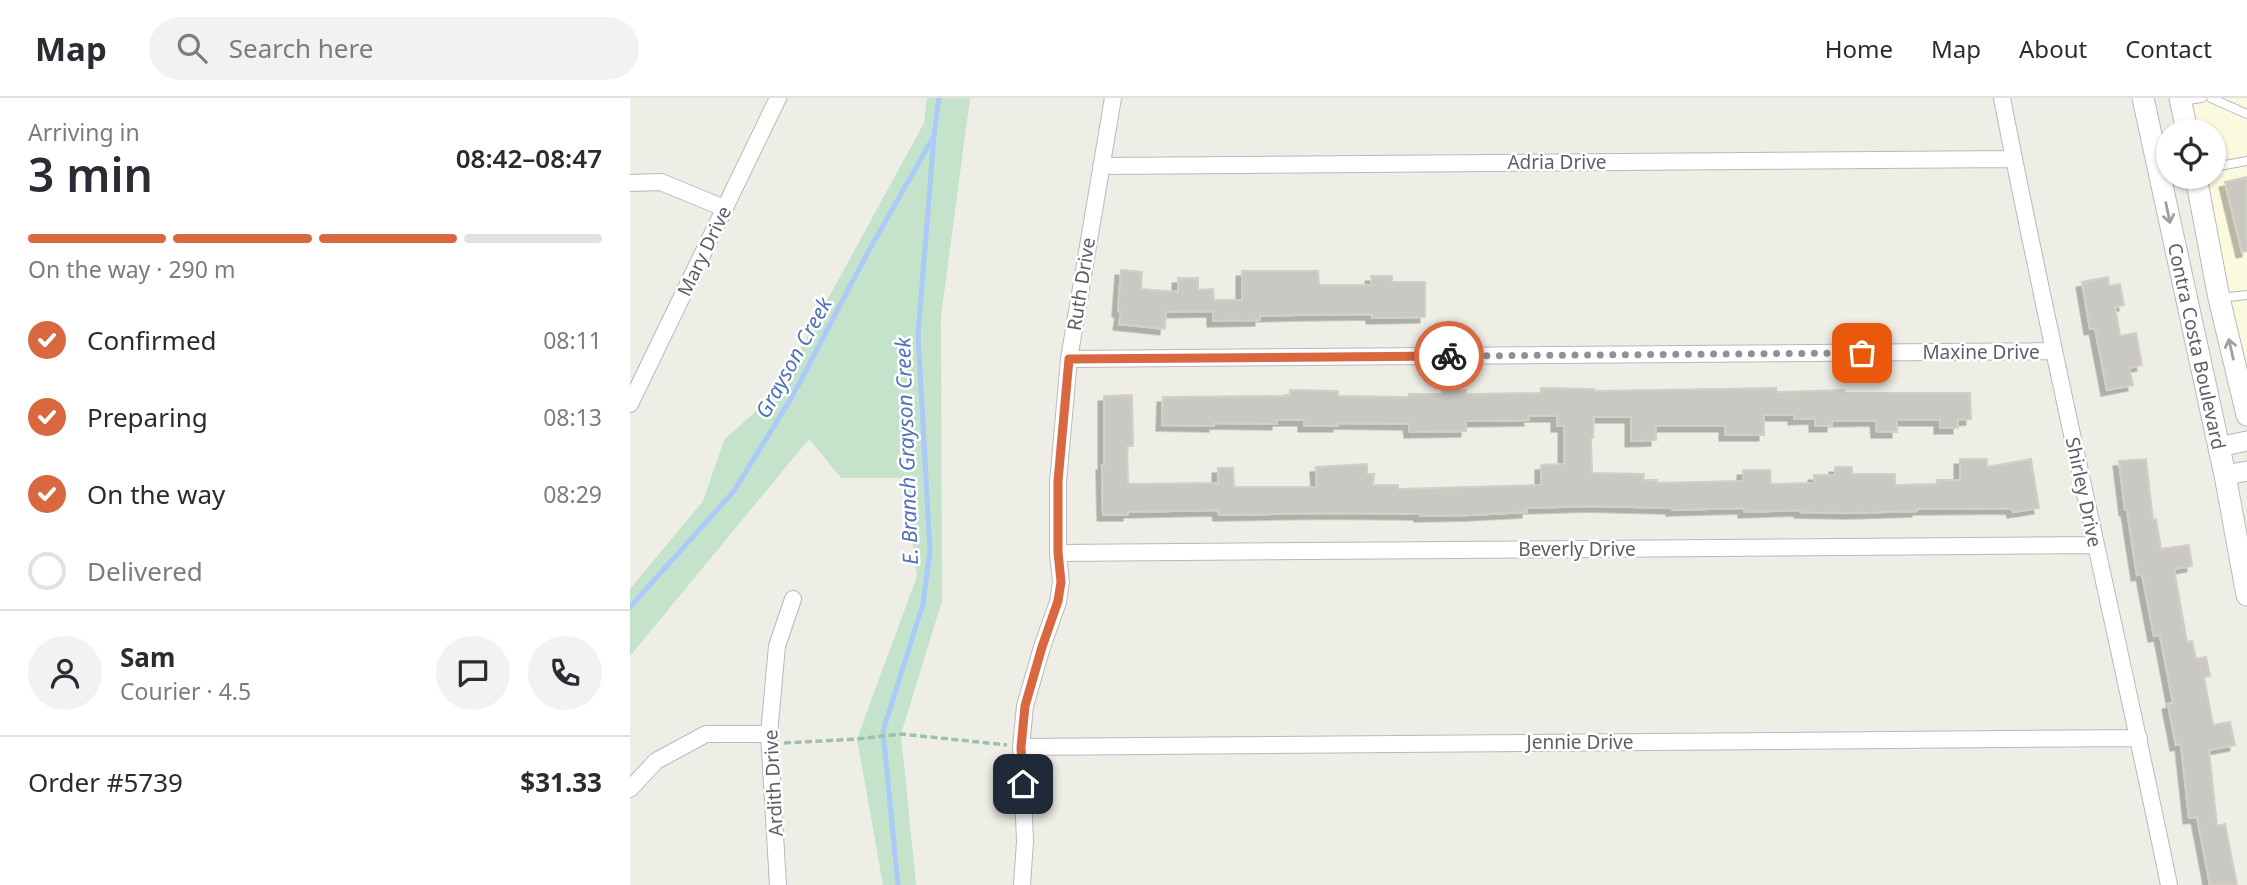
<!DOCTYPE html>
<html lang="en">
<head>
<meta charset="utf-8">
<style>
  :root { --surface:#fff; --page:#f2f2f3; --text:#2b2b33; --muted:#7c7c81; --line:#e1e1e2; --accent:#d96740 }
  body { margin:0; font-family:"Noto Sans",sans-serif; background:var(--page); color:var(--text); height:100vh; display:flex; flex-direction:column; font-size:26px; white-space:nowrap }
  * { box-sizing:border-box; margin:0 }
  p { font-size:23px; color:var(--muted) }
  .icon { flex:none; width:38px; height:38px; fill:none; stroke:currentColor; stroke-width:2; stroke-linecap:round; stroke-linejoin:round }
  .map { position:relative; flex:1; overflow:hidden }
  .side { display:flex; flex-direction:column; background:var(--surface); width:630px }
  .side>* { flex:none }
  .buttons { position:absolute; left:1526px; top:21px; display:grid; gap:14px }
  .buttons a { display:grid; place-items:center; width:70px; height:70px; border-radius:50%; background:var(--surface); box-shadow:0 2px 5px #0004; font-size:35px }
  .pin { position:absolute; display:grid; place-items:center; width:60px; height:60px; color:#fff; margin:-30px; border-radius:14px; box-shadow:0 4px 10px #0006 }
  .courier { position:absolute; display:grid; place-items:center; width:70px; height:70px; margin:-35px; border:5px solid #d96740; border-radius:50%; background:#fff; color:#222; box-shadow:0 2px 9px #0007 }
  .summary em { font-style:normal; font-weight:600 }
  .summary div { display:flex; flex-direction:column-reverse }
  .summary { display:flex; align-items:center; justify-content:space-between; height:119px; padding:0 28px }
  h1 { font-size:46px; font-weight:600; line-height:52px }
  .bar { display:grid; grid-template-columns:repeat(4,1fr); gap:10px 7px; align-content:center; height:84px; padding:0 28px }
  .bar i { height:9px; border-radius:5px; background:var(--line) }
  .bar .on { background:var(--accent) }
  .bar p { grid-column:span 4 }
  .line { display:flex; align-items:center; gap:18px; padding:0 28px; border-top:2px solid var(--line) }
  .line div { flex:1 }
  .round { display:grid; place-items:center; flex:none; width:74px; height:74px; border-radius:37px; background:var(--page) }
  ol { padding:0 28px; list-style:none }
  li { display:flex; align-items:center; gap:21px; height:77px }
  li p { margin-inline-start:auto }
  li .icon { padding:7px; border-radius:50%; background:var(--accent); color:#fff; stroke-width:4 }
  li:last-child { color:var(--muted) }
  li i { width:38px; height:38px; border:4px solid var(--line); border-radius:50% }
  header { display:flex; align-items:center; gap:42px; box-sizing:border-box; height:98px; padding:0 35px; background:var(--surface); border-bottom:2px solid var(--line) }
  header strong { font-size:33px }
  nav { display:flex; gap:38px; margin-inline-start:auto; font-size:24px }
  .search { width:490px; height:63px; background:var(--page); display:flex; align-items:center; gap:18px; box-sizing:border-box; padding:0 24px; border-radius:38px; color:var(--muted); font-size:26px }
  main { display:flex; flex:1; min-height:0 }
  .map>svg:first-child { display:block }
  .commercial { fill:#fbf9de }
  .green { fill:#c4e3ca }
  .lines { fill:none; stroke-linecap:round; stroke-linejoin:round }
  .stream { stroke:#accaf7; stroke-width:5 }
  .building { fill:#cac8c2; stroke:#d2d0c4; stroke-width:2; filter:url(#shadow) }
  .service-casing { stroke:#b8b9be; stroke-width:10 }
  .minor-casing { stroke:#b8b9be; stroke-width:18 }
  .tertiary-casing { stroke:#b8b9be; stroke-width:21 }
  .secondary-casing { stroke:#b9bac0; stroke-width:23 }
  .path { stroke:#9dc1ae; stroke-width:3.5; stroke-dasharray:7 3.5; stroke-linecap:butt }
  .service { stroke:#fff; stroke-width:8 }
  .minor { stroke:#fff; stroke-width:16 }
  .tertiary { stroke:#fff; stroke-width:19 }
  .secondary { stroke:#fff; stroke-width:21 }
  .oneway { stroke:#9e9fa2 }
  .done { stroke:#909192; stroke-width:7; stroke-dasharray:0 12.6 }
  .route { stroke:#d96740; stroke-width:9 }
  .labels { text-anchor:middle; stroke-width:5; stroke-linejoin:round; paint-order:stroke }
  .street-label { font-size:19px; fill:#5d5f64; stroke:#fff }
  .water-label { font-size:21px; font-style:italic; fill:#5171b9; stroke:#fff }
</style>
</head>
<body>
<header>
<strong>Map</strong>
<div class="search"><svg class="icon" aria-label="search" viewBox="0 0 24 24"><circle cx="10" cy="10" r="6"/><path d="M15 15l6 6"/></svg>Search here</div>
<nav><a>Home</a><a>Map</a><a>About</a><a>Contact</a></nav>
</header>
<main>
<section class="side">
<div class="summary"><div><h1>3 min</h1><p>Arriving in</p></div><em>08:42–08:47</em></div>
<div class="bar"><i class="on"></i><i class="on"></i><i class="on"></i><i></i><p>On the way · 290 m</p></div>
<ol>
<li><svg class="icon" aria-label="check" viewBox="0 0 24 24"><path d="M5 12l5 5 9-10"/></svg>Confirmed<p>08:11</p></li>
<li><svg class="icon" aria-label="check" viewBox="0 0 24 24"><path d="M5 12l5 5 9-10"/></svg>Preparing<p>08:13</p></li>
<li><svg class="icon" aria-label="check" viewBox="0 0 24 24"><path d="M5 12l5 5 9-10"/></svg>On the way<p>08:29</p></li>
<li><i></i>Delivered</li>
</ol>
<div class="line" style="height:126px"><a class="round"><svg class="icon" aria-label="person" viewBox="0 0 24 24"><circle cx="12" cy="8" r="4"/><path d="M4 21q1-7 8-7t8 7"/></svg></a><div><b>Sam</b><p>Courier · 4.5</p></div><a class="round"><svg class="icon" aria-label="chat" viewBox="0 0 24 24"><path d="M4 5h16v11H9l-5 4z"/></svg></a><a class="round"><svg class="icon" aria-label="phone" viewBox="0 0 24 24"><path d="M5 4h4l2 5-3 2q2 4 5 5l2-3 5 2v4C11 20 4 13 5 4z"/></svg></a></div>
<div class="line" style="height:91px"><div>Order #5739</div><b>$31.33</b></div>
</section>
<div class="map">
<svg width="1617" height="787" viewBox="0 0 1617 787">
  <defs>
    <filter id="shadow"><feDropShadow dx="-5.5" dy="5.5" stdDeviation="0" flood-color="#0004"/></filter>
  </defs>
  <rect width="100%" height="100%" fill="#eeeee6"/>
  <path class="commercial" d="M1550,0H1617V317L1566,79H1584V33H1557Z"/>
  <path class="green" d="M297,0H340L311,219L312,503L271,636L286,787H253L227,641L287,478L274,380H211L179,341L0,558V491L73,403L94,342L147,294L294,25Z"/>
  <g class="lines">
    <path class="stream" d="M0,509L104,393L163,297L238,154L304,38L309,0
      M268,787L253,633L293,506L300,452L288,237L304,38"/>
  </g>
  <path class="building" d="M1617,79V153L1612,154L1595,84Z
    M491,172L512,174L511,191L548,194V180H568V192L583,191L584,202H612V173H688L689,187H742L741,178H762V184H795V219L742,220V216L666,217L630,218V222L583,223V213L536,214L535,231L489,226L491,214L488,213Z
    M1478,179L1479,188L1490,186L1494,207L1485,209L1490,238L1506,235L1512,267L1499,270L1503,287L1477,292L1465,230L1460,231L1452,184Z
    M911,290L964,291V293L1146,290V294L1214,292V295H1340L1341,321L1328,322V330H1310V322H1267V334H1247L1246,322L1202,323V328H1185V320L1164,321V317H1134V337H1095V328H1026V342L1001,343V319H964L963,340H961L962,375L1014,376L1013,382H1027V385L1113,383V372H1140L1141,386L1184,385V377H1205V369H1222V376H1265V387L1307,386V382H1330V361H1357V369L1401,361L1409,410L1383,414L1382,410L1287,411V413L1222,415L1170,414V412L1114,414V410L1042,412V410L962,408L897,410V414L841,417L790,418V416L704,415L589,417L588,412L498,414V417H473L472,367H474V298L502,297L503,348H497L498,386L588,385V370H603L604,389H687L686,369L737,366V376H744L743,387H768V391L911,387V367L934,366V328H927V318H898L899,322L836,323V333L780,334L779,326L708,325V328H674V322H647V326L584,325V328L532,327L533,299L660,298V292L708,293V298L779,299V296H812V293L836,292V296L911,295Z
    M1516,361L1523,422L1526,421L1531,451L1559,447L1562,468L1544,471L1557,544L1562,543L1566,561L1576,559L1580,578L1574,579L1583,627L1600,624L1605,647L1579,652L1587,728L1595,726L1607,787H1580L1567,719L1559,720L1551,646L1546,647L1538,606L1543,605L1530,537L1524,538L1512,476L1507,477L1497,412H1495L1489,363Z"/>
  <g class="lines">
    <g class="service-casing">
      <path id="service" d="M1581,0L1617,16
        M1551,3L1572,0
        M1584,69L1617,63
        M1589,200L1617,197"/>
    </g>
    <g class="minor-casing">
      <path id="minor" d="M1372,0C1423,263 1485,524 1539,787
        M471,68L1383,61
        M0,85L31,84L94,110
        M439,261L1424,253
        M0,306L148,0
        M428,455L1465,447
        M391,649L1509,640
        M0,691L26,663L76,636H139
        M148,787L139,636L147,548L163,501
        M392,787L395,743L391,649L395,608L412,549L428,504L431,484L428,455V384L439,261L483,0"/>
    </g>
    <g class="tertiary-casing">
      <path id="tertiary" d="M1589,349L1617,343
        M1595,377L1617,373"/>
    </g>
    <g class="secondary-casing">
      <g id="secondary">
        <path id="s1" d="M1513,0L1595,377L1617,497"/>
        <path d="M1550,0L1557,33"/>
        <path d="M1566,79L1589,200L1617,317"/>
      </g>
    </g>
    <path class="path" d="M154,645L227,641L271,636L377,647"/>
    <use href="#service" class="service"/>
    <use href="#minor" class="minor"/>
    <use href="#tertiary" class="tertiary"/>
    <use href="#secondary" class="secondary"/>
  </g>
  <defs><path id="oneway-shaft" d="M-6 0H5M1.5-3L5.5 0L1.5 3" fill="none" stroke-width="1.6" stroke-linecap="round" stroke-linejoin="round" transform="scale(1.75)"/></defs>
  <g class="oneway">
    <use href="#oneway-shaft" transform="translate(1538 115) rotate(78)"/>
    <use href="#oneway-shaft" transform="translate(1601 251) rotate(-103)"/>
  </g>
  <g class="lines">
    <path class="done" d="M819,258L1232,255"/>
    <path class="route" d="M393,686L391,649L395,608L412,549L428,503L431,484L428,454V383L439,261L819,258"/>
  </g>
  <g class="labels">
    <g class="street-label">
      <text x="927" y="71">Adria Drive</text>
      <text transform="translate(74 153) rotate(-64)" y="7">Mary Drive</text>
      <text transform="translate(451 186) rotate(-81)" y="7">Ruth Drive</text>
      <text dy="7" stroke="none"><textPath href="#s1" startOffset="254">Contra Costa Boulevard</textPath></text>
      <text x="1351" y="261">Maxine Drive</text>
      <text transform="translate(1454 394) rotate(78)" y="7">Shirley Drive</text>
      <text x="947" y="458">Beverly Drive</text>
      <text x="950" y="651">Jennie Drive</text>
      <text transform="translate(143 685) rotate(-93)" y="7">Ardith Drive</text>
    </g>
    <g class="water-label">
      <text transform="translate(164 260) rotate(-61)" y="7">Grayson Creek</text>
      <text transform="translate(277 353) rotate(-92)" y="7">E. Branch Grayson Creek</text>
    </g>
  </g>
</svg>
<div class="buttons">
<a><svg class="icon" aria-label="locate" viewBox="0 0 24 24"><circle cx="12" cy="12" r="6"/><path d="M12 2v4M12 18v4M2 12h4M18 12h4"/></svg></a>
</div>
<div class="pin" style="left:1232px;top:255px;background:#ea580c"><svg class="icon" aria-label="bag" viewBox="0 0 24 24"><path d="M5 8h14l-1 12H6zM9 8a3 3 0 0 1 6 0"/></svg></div>
<div class="pin" style="left:393px;top:686px;background:#1f2937"><svg class="icon" aria-label="home" viewBox="0 0 24 24"><path d="M3 11l9-7 9 7M6 9v11h12V9"/></svg></div>
<div class="courier" style="left:819px;top:258px"><svg class="icon" aria-label="bike" viewBox="0 0 24 24"><circle cx="6" cy="16" r="4"/><circle cx="18" cy="16" r="4"/><path d="M6 16l4-8h5l3 8M10 8l3 8H6M13 5h3"/></svg></div>
</div>
</main>
</body>
</html>
